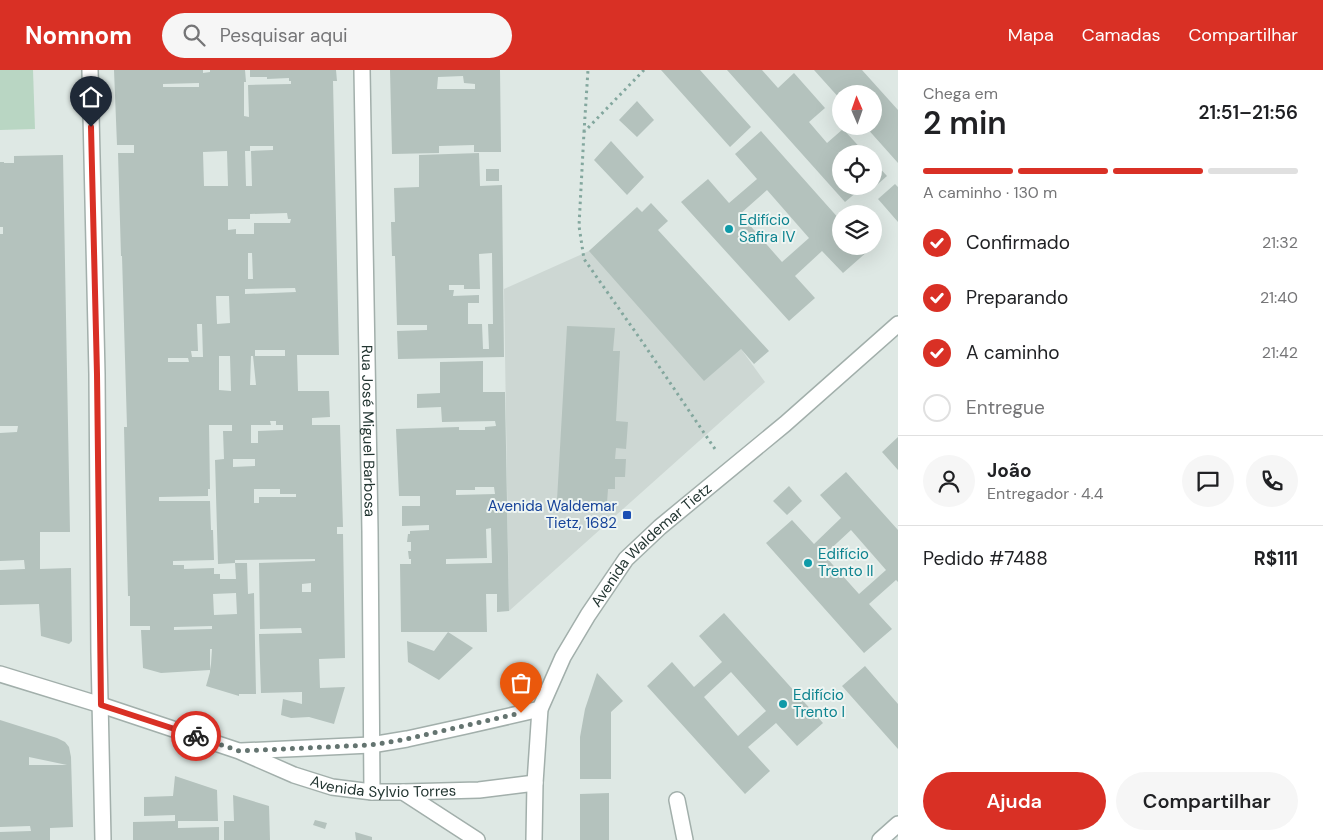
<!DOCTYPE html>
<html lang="pt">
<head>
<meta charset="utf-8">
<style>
  :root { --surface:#fff; --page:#f6f6f6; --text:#202124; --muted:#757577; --line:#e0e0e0; --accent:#d93025 }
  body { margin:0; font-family:"DM Sans",sans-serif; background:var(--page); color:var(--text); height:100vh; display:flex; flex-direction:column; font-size:19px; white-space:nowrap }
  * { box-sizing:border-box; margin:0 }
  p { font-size:16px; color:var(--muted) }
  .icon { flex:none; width:28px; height:28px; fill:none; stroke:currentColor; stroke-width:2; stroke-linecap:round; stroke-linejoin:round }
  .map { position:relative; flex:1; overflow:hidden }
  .side { display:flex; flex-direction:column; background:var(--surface); width:425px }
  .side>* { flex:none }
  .needle { width:32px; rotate:358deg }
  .tools { position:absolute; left:832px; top:15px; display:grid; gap:10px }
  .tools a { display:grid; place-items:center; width:50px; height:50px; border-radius:50%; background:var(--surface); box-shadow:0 5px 20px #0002; font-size:25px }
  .pin { position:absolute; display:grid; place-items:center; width:42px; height:42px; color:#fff; margin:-51px -21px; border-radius:50% 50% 50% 0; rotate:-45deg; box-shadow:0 0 5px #0007 }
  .pin .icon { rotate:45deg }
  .courier { position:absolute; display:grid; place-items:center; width:50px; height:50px; margin:-25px; border:4px solid #d93025; border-radius:50%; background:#fff; color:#222; box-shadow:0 1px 6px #0007 }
  .overview em { font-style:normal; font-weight:600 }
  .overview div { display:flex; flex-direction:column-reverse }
  .overview { display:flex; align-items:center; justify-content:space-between; height:85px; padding:0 25px }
  h1 { font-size:32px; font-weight:600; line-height:38px }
  .bar { display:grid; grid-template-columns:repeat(4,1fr); gap:8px 5px; align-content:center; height:60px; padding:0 25px }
  .bar i { height:6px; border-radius:4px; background:var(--line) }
  .bar .selected { background:var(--accent) }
  .bar p { grid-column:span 4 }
  .line { display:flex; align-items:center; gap:12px; padding:0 25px; border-top:1px solid var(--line) }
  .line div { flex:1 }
  .round { display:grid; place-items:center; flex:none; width:52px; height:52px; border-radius:26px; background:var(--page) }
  ol { padding:0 25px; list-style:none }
  li { display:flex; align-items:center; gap:15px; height:55px }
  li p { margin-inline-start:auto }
  li .icon { padding:5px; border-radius:50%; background:var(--accent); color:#fff; stroke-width:4 }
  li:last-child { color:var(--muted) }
  li i { width:28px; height:28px; border:2px solid var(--line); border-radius:50% }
  .button { display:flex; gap:10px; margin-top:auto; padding:10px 25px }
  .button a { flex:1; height:58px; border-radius:30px; background:var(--accent); color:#fff; font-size:20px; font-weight:600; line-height:58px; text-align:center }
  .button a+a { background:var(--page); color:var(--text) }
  header { display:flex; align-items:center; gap:30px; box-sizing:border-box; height:70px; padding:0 25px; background:var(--accent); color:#fff }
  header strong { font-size:24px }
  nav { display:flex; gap:28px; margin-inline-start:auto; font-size:18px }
  .search { width:350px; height:45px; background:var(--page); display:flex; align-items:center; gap:12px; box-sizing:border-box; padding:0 18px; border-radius:28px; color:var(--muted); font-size:19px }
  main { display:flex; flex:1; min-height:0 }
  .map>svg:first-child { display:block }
  .built { fill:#cdd7d3 }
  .green { fill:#b9d6c3 }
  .building { fill:#b4c2bd; fill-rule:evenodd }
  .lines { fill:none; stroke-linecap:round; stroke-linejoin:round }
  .minor-casing { stroke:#a2afab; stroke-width:18 }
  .path { stroke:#83a79e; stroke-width:3; stroke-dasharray:2.5 4; stroke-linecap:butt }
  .minor { stroke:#fff; stroke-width:15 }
  .done { stroke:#647470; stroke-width:5; stroke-dasharray:0 9 }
  .route { stroke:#d93025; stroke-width:6 }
  .culture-dot { fill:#0f9aa8; stroke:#eef5f2; stroke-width:2 }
  .transit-dot { fill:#1a4fb4; stroke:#eef5f2; stroke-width:2 }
  .labels { text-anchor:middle; stroke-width:4; stroke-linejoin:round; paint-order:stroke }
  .culture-label { font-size:15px; fill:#0d838f; stroke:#eef5f2; text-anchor:start }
  .street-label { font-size:15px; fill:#223531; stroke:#eef5f2 }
  .transit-label { font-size:15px; fill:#164399; stroke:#eef5f2; text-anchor:end }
</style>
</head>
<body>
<header>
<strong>Nomnom</strong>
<div class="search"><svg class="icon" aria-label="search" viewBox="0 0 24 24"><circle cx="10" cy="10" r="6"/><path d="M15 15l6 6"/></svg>Pesquisar aqui</div>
<nav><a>Mapa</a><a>Camadas</a><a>Compartilhar</a></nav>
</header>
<main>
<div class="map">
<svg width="898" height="770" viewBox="0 0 898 770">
  <rect width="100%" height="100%" fill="#dee8e4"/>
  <path class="built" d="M625,149L741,279L765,312L509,541L504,219L589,181Z"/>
  <path class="green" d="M0,0H33L35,59L0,60Z"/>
  <path class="building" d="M114,0H203V3L210,2V0H245L246,12H244V46L249,47L248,15L291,14V11H289V8L267,9V7H250V0H336L337,11H333L339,285H297L298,321H329L330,347L312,348V355H340L343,457H337V464H343L345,588L319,589L320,618L345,617L334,654L309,647L291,648L281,645L283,629L302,634V622L261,623L259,564L302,563L301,558L260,559L259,493L315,491V489L235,490V493H247L248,524L254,523L256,624H239V626L206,616L210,602V600L211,594L212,579H210V600L161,603L143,598L141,560H150V556H130V526H128L124,357H127L122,186H121L118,83H134V75H117ZM199,13V17H163V14ZM250,76H273V80L251,81L252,116H246L245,81H250ZM227,81L228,116H204L203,82ZM287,143L288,149H291L290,153H254V164H236V159L228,160V149H250V144ZM248,183H252L253,209H248ZM295,218L296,222L245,224V219ZM216,226H229L230,253L217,254ZM197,254H202L203,287H192L191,281H198ZM255,280H285V286H255ZM219,286H230L231,321L219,320ZM251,286H253L256,315H250ZM168,288H188L189,292H168ZM270,351H276V355H283V360L258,361V373H251V355H271ZM209,355H232V361H223L224,389L215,390L217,460L218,494L235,493L236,509H220V504H214V498L184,499V495H173V491L214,490L213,460H211L210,431H159V427L208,426V419H210ZM233,389H255V396L233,397ZM254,419H280V424H296V427H259V433H254ZM311,513V522H302V514ZM236,523L237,544L214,545L213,524ZM212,556V559L174,560V557Z
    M390,0H500L501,82H474V75L439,76V83L392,84ZM463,6L464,13L475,14V19H437L438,7Z
    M661,0H700L751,57L730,77Z
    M727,0H762L778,18L794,3L825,38L809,52L827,73L843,59L866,84H841V116H864L845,132Z
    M814,0H862L898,40V93L865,56H874V24H841V30Z
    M637,31L654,50L637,67L619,50Z
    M761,61L841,151V176H864L868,181L843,203L822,181L795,206L815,228L789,251L681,132L708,109L729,133L757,109L735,84ZM767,120L809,168L782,192L740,144Z
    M611,71L644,107L627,125L594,90Z
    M479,83L480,116L502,115L504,287L398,289L397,261L427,260V255H397L395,186H392L391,152H395L394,118L419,117V85ZM492,183L493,254H488L489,279H483L482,254H468V233H479V225L453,226L454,220H449V215H464V219H480L479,184Z
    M63,85L70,462H40V499L71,498L72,571L69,574L41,566L39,534L0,535V500L25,499L24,490L0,491V363L17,362L18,356H0V164H3V157H0V92H4V93H14V86Z
    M874,92L887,106L870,121L866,116H874Z
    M486,99H499V111H486Z
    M895,114L898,117V152L878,129Z
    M651,133L668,151L658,160L769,281L754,294L741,279L704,311L589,181L637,137L642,142Z
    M567,256L615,258L613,281H620L616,351L628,352L626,379L616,378L615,389H626L625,407H615V419H608L607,433L557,430Z
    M483,291V322H505L509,541L497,542V524H486L487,562H401L400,494H411V489H409L408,481H411V472H407L408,464H410V461L429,460V455L402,456V436H420V426H399L396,359L459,357V360H485V357L496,356L495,351L442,352L441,337L417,338V324L440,323V292ZM475,417H494L495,424L456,425V420H475ZM491,458L492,493L446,494V489L487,488L486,459Z
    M898,367V400L882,382Z
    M846,402L898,460V512L896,510L869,534L892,559L864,583L766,473L792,450L814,474L841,448L820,425ZM851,460L886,500L859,524L824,485Z
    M789,416L802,431L787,445L773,431Z
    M724,543L823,653L797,676L776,653L748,677L770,701L745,724L647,616L672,592L694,617L722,592L699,566ZM731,602L766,641L738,666L704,627Z
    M448,562L473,578L439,610L408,592L407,571L434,581Z
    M865,596L898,634V679L842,616Z
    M597,603L623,631L611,642V709H580V667L585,639Z
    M0,650L57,668L65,672L69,677L71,687L73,757L50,758V770H0V762L31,761L30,756L0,757ZM29,687L67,695H29Z
    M175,706L217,720L218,751H178V758L219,757V770H133V752L175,751V745L144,746V727L173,726Z
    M609,723V770H580V724Z
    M233,725L269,736L270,770H224V751H234Z
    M315,750L327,753L325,759L313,755Z
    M355,762L372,767V770H356Z"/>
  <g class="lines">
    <g class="minor-casing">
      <g id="minor">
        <path d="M90,0L97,304L99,583L103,770"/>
        <path id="s1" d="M362,0L370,461L372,722"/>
        <path id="s2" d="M0,604L101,635L239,681L294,705L332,717L372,722H403L479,720L535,713"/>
        <path d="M241,681L371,675L407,669L466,656L540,639"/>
        <path d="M403,722L477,770"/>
        <path d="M677,730L685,770"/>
        <path id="s3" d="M534,770L535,713L540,639L563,587L588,545L626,489L660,457L785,354L898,254"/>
        <path d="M880,770L898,754"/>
      </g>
    </g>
    <path class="path" d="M644,0L584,62L579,156L584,189L641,270L715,379
      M584,62L588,0"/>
    <use href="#minor" class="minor"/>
  </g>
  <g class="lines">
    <path class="done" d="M196,666L239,681L371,675L407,669L521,643"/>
    <path class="route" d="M91,57L97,304L101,635L196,666"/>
  </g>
  <g class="culture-dot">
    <circle cx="729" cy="159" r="5"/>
    <circle cx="808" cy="493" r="5"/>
    <circle cx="783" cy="634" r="5"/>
  </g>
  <rect class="transit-dot" x="622" y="440" width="10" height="10" rx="2.5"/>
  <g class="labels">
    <g class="culture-label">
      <text x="739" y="155">Edifício<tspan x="739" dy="17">Safira IV</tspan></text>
      <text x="818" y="489">Edifício<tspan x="818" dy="17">Trento II</tspan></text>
      <text x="793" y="630">Edifício<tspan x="793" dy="17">Trento I</tspan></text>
    </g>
    <g class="street-label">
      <text dy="5" stroke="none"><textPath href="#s1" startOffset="361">Rua José Miguel Barbosa</textPath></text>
      <text dy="5" stroke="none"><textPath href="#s3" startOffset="332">Avenida Waldemar Tietz</textPath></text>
      <text dy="5" stroke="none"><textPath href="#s2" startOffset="402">Avenida Sylvio Torres</textPath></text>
    </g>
    <g class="transit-label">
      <text x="617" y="441">Avenida Waldemar<tspan x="617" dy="17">Tietz, 1682</tspan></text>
    </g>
  </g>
</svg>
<div class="tools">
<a><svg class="needle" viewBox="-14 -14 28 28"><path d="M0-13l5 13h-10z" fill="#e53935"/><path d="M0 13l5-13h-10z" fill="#757577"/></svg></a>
<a><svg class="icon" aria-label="locate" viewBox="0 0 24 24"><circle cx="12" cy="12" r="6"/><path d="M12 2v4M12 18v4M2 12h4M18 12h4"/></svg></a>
<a><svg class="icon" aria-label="layers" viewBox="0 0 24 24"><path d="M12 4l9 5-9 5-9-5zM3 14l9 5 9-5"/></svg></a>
</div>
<div class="pin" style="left:521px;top:643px;background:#ea580c"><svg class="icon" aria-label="bag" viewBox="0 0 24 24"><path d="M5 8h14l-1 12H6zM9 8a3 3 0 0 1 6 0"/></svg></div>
<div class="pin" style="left:91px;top:57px;background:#1f2937"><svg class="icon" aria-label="home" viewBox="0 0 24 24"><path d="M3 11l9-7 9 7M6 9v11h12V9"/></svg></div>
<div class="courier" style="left:196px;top:666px"><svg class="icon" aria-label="bike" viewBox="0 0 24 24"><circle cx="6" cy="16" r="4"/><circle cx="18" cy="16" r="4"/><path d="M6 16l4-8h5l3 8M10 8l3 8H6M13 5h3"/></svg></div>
</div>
<section class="side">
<div class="overview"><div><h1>2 min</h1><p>Chega em</p></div><em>21:51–21:56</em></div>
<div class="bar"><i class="selected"></i><i class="selected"></i><i class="selected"></i><i></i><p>A caminho · 130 m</p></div>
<ol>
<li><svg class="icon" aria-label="check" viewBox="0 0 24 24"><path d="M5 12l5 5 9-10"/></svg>Confirmado<p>21:32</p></li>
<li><svg class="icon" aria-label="check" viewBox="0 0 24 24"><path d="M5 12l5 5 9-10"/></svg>Preparando<p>21:40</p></li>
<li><svg class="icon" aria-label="check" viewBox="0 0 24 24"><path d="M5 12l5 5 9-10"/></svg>A caminho<p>21:42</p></li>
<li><i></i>Entregue</li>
</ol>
<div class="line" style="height:90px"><a class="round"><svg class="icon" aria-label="person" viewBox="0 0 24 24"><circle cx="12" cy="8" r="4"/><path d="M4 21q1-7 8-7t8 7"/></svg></a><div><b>João</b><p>Entregador · 4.4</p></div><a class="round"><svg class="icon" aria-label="chat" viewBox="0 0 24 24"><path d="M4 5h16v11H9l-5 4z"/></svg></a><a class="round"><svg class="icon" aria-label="phone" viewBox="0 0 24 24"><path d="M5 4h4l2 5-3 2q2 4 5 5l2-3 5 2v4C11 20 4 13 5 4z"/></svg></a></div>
<div class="line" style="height:65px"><div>Pedido #7488</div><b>R$111</b></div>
<div class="button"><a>Ajuda</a><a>Compartilhar</a></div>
</section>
</main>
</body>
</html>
